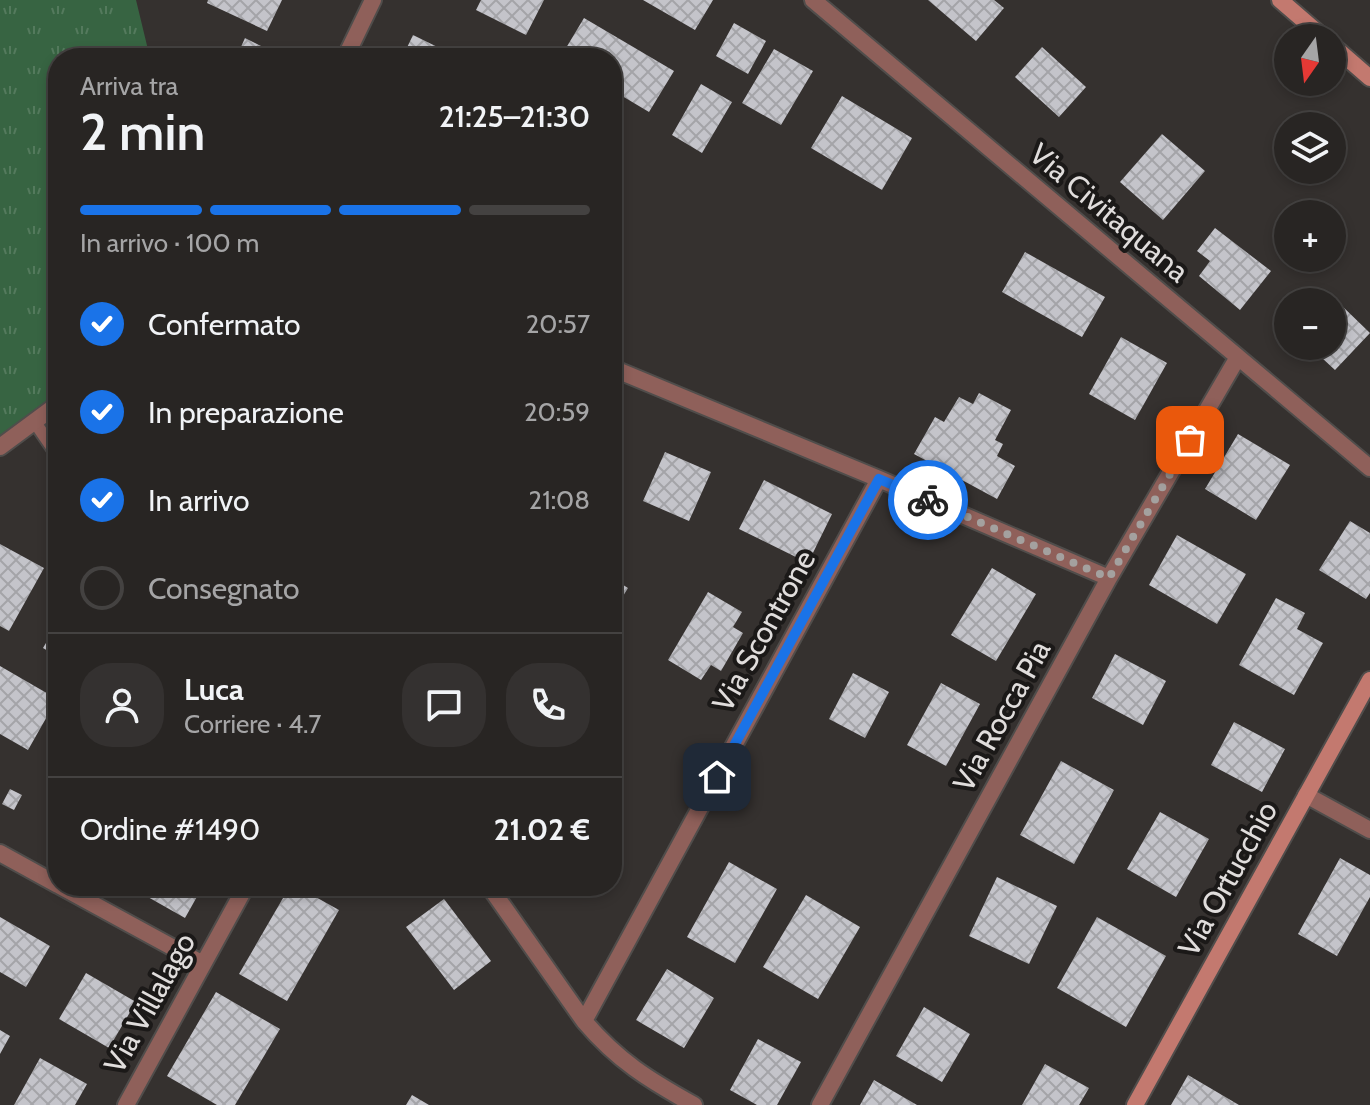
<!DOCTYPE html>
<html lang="it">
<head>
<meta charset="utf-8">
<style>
  :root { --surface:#282523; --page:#343130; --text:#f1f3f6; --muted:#a5a5a6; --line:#444241; --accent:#1a73e8 }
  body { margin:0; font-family:Cabin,sans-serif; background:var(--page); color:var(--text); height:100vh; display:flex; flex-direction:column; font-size:30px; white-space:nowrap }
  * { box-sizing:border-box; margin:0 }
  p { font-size:26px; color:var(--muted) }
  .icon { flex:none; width:44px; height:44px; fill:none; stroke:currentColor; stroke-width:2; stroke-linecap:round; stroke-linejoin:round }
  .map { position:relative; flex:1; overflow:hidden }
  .details { position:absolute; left:48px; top:48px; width:574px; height:848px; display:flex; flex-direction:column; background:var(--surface); border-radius:32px; box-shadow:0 4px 12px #0003,0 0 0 2px var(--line) }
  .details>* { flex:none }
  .needle { width:52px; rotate:194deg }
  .controls { position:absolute; left:1274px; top:24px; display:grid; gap:16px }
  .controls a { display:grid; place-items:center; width:72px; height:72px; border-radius:50%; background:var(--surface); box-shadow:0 4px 12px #0003,0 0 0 2px var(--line); font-size:40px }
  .pin { position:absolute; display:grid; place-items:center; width:68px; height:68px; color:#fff; margin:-34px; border-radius:16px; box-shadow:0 4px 12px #0006 }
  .courier { position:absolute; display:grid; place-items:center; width:80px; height:80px; margin:-40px; border:6px solid #1a73e8; border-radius:50%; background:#fff; color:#222; box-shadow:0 2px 10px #0007 }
  .head em { font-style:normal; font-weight:600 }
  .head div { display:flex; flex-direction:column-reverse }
  .head { display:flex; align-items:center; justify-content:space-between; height:136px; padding:0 32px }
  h1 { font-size:52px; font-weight:600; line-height:60px }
  .bar { display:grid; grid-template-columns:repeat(4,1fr); gap:12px 8px; align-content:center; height:96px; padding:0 32px }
  .bar i { height:10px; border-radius:6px; background:var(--line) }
  .bar .active { background:var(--accent) }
  .bar p { grid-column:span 4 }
  .line { display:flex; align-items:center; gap:20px; padding:0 32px; border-top:2px solid var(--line) }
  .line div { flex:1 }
  .round { display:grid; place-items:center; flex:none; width:84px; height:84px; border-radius:32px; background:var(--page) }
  ol { padding:0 32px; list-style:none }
  li { display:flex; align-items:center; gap:24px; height:88px }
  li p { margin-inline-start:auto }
  li .icon { padding:8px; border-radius:50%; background:var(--accent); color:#fff; stroke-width:4 }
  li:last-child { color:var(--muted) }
  li i { width:44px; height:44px; border:4px solid var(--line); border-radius:50% }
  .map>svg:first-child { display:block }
  .grass { fill:url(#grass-tufts) }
  .building { fill:url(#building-cross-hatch) }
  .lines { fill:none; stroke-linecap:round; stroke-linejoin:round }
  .lane-casing { stroke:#504d4b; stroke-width:16 }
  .street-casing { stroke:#504d4b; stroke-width:20 }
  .secondary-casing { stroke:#504d4b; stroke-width:20 }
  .lane { stroke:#8f605a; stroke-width:12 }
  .street { stroke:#8f605a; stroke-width:16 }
  .secondary { stroke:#c3796f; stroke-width:16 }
  .done { stroke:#a4a19f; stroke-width:8; stroke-dasharray:0 14.4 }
  .route { stroke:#1a73e8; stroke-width:10 }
  .labels { text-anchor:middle; stroke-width:8; stroke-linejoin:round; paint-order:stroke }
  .street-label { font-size:30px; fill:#e0dddc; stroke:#1b1918 }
</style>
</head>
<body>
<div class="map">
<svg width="1370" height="1105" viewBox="0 0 1370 1105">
  <defs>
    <pattern id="grass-tufts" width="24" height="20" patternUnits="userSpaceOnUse" patternTransform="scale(2)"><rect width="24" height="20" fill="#376442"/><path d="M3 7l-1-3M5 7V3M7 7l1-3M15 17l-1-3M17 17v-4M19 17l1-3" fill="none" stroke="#547a5d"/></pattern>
    <pattern id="building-cross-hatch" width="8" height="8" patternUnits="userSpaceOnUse" patternTransform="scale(2)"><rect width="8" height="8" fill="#c4c4ca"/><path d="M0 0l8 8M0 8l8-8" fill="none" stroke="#a4a4a8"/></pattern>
  </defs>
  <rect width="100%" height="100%" fill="#35312f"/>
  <path class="grass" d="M0,0H136L150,58H58V404L0,445Z"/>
  <path class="building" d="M208,0H282L267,31L207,3Z
    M481,0H544L526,35L476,10Z
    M643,0H713L695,30Z
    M928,0H994L1004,8L976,41Z
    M584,18L674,71L649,112L612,90V58H560Z
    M734,23L766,41L748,74L716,56Z
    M413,35L460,58H402Z
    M245,38L269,50L265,58H236Z
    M1042,47L1086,87L1059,117L1015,77Z
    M774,49L813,71L781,125L742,103Z
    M701,84L732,102L702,153L672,135Z
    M842,96L912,138L882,190L811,148Z
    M1162,134L1205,171L1163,220L1120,182Z
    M1215,228L1271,271L1240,310L1199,276L1210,261L1197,251Z
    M1025,252L1105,297L1082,337L1002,292Z
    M1340,304L1370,333L1335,370L1309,346H1332V313Z
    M1121,337L1167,363L1135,420L1089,394Z
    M979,393L1011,410L995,440L1003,444L997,456L1015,466L997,499L914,454L935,417L944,422L959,397L973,404Z
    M1238,434L1290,465L1256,520L1205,489Z
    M665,452L711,472L689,521L643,501Z
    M764,480L832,514L808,563L739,529Z
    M1350,521L1370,533V593L1366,599L1319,570Z
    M1177,535L1246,574L1217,624L1149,585Z
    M0,544L44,568L9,631L0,626Z
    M992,568L1036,594L996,661L951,635Z
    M612,578L628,588L612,614Z
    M708,592L742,612L733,627L743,633L721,671L711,665L701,680L668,660Z
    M1276,598L1305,613L1297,629L1323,643L1294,695L1239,665Z
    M58,622V657L43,648Z
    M1115,654L1166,681L1143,725L1092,698Z
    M0,666L57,699L28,750L0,734Z
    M853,673L889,692L865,738L829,719Z
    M941,683L980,704L946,766L907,745Z
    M1234,722L1285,749L1262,792L1211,765Z
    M1061,761L1114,790L1074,864L1020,835Z
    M10,789L22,795L14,810L2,804Z
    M1160,812L1209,839L1176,897L1127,869Z
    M1340,858L1370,875V897L1337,956L1298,934Z
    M729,862L777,889L735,963L687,937Z
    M997,877L1057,906L1029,964L969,936Z
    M133,886H203L185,918L132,888Z
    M290,886H296L339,910L287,1001L239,974Z
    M806,895L860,927L818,999L763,967Z
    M444,899L491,961L454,990L406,927Z
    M0,917L50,946L26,987L0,972Z
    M1097,917L1166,956L1126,1027L1057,988Z
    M667,969L714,998L684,1048L636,1020Z
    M86,973L136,1002L109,1048L59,1019Z
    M216,992L280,1029L235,1105H217L167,1076Z
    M924,1007L970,1034L942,1082L896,1056Z
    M0,1030L10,1036L0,1054Z
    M758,1039L801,1062L777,1105H757L730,1090Z
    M40,1058L87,1084L75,1105H14Z
    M1045,1064L1089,1088L1079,1105H1022Z
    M1188,1075L1239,1105H1171Z
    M874,1080L917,1105H860Z
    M412,1095L429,1105H406Z"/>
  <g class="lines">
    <g class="lane-casing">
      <path id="lane" d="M34,421L58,456"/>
    </g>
    <g class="street-casing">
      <path id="street" d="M813,0L1370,468
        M345,58L373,0
        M612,368L879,479L1109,578
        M0,447L58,404
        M1306,795L1370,830
        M0,853L58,885
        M60,886L203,964
        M489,886L584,1021C618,1061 649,1080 694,1105
        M584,1021L879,479
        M126,1105L246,886
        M820,1105L1109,578L1238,357"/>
    </g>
    <g class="secondary-casing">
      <path id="secondary" d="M1280,0L1324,38
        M1332,45L1370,78
        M1135,1105L1370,680"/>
    </g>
    <use href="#lane" class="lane"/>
    <use href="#street" class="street"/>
    <use href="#secondary" class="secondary"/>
  </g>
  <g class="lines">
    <path class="done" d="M928,500L1109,578L1190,440"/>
    <path class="route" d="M717,777L879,479L928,500"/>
  </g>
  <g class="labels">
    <g class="street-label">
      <text transform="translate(1109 213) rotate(40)" y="10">Via Civitaquana</text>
      <text transform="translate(764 631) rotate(-61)" y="10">Via Scontrone</text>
      <text transform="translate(1002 716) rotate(-61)" y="10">Via Rocca Pia</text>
      <text transform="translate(1228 879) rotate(-61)" y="10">Via Ortucchio</text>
      <text transform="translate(150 1003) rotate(-61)" y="10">Via Villalago</text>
    </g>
  </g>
</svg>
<div class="controls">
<a><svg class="needle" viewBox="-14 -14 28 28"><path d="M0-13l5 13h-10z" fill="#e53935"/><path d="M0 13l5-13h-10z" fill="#a5a5a6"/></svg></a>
<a><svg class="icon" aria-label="layers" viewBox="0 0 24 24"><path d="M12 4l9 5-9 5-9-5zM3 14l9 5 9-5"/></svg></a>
<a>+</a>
<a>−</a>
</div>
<div class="pin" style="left:1190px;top:440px;background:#ea580c"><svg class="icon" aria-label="bag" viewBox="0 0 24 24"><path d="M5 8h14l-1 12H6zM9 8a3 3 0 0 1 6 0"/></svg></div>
<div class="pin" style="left:717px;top:777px;background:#1f2937"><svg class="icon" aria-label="home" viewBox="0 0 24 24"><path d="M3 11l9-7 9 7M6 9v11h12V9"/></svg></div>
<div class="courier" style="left:928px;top:500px"><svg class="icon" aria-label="bike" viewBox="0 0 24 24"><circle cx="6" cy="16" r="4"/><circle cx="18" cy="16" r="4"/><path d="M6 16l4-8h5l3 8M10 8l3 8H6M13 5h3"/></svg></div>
<section class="details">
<div class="head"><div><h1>2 min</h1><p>Arriva tra</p></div><em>21:25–21:30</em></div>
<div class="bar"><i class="active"></i><i class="active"></i><i class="active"></i><i></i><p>In arrivo · 100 m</p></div>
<ol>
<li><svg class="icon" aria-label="check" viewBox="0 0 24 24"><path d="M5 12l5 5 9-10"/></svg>Confermato<p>20:57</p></li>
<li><svg class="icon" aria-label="check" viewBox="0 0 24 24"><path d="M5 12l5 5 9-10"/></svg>In preparazione<p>20:59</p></li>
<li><svg class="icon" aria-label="check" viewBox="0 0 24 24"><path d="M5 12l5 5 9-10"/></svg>In arrivo<p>21:08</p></li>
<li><i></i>Consegnato</li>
</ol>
<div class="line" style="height:144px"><a class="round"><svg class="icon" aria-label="person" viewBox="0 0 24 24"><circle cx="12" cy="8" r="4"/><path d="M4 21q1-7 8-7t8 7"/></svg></a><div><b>Luca</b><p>Corriere · 4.7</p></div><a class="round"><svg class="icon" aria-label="chat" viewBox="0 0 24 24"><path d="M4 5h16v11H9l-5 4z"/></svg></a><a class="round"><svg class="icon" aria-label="phone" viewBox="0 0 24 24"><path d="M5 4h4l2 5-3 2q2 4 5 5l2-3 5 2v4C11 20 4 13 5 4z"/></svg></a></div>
<div class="line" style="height:104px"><div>Ordine #1490</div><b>21.02 €</b></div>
</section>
</div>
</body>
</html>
